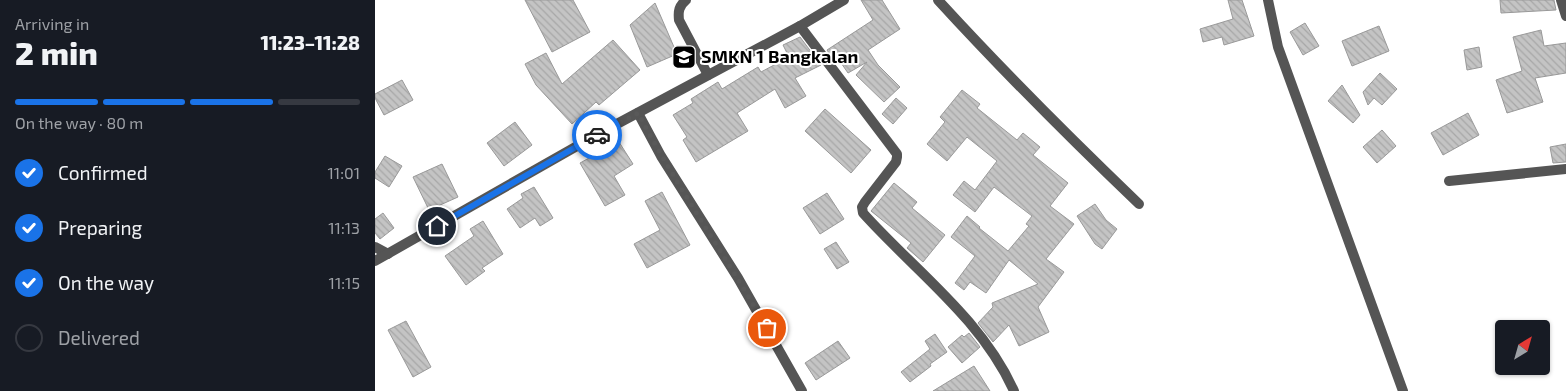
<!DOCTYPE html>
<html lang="en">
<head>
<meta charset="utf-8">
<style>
  :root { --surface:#171b24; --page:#20242c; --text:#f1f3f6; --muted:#9ea1a6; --line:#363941; --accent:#1a73e8 }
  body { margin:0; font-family:"Exo 2",sans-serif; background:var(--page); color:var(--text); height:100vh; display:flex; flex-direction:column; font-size:19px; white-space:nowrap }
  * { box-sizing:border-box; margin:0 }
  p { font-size:16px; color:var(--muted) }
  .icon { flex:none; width:28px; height:28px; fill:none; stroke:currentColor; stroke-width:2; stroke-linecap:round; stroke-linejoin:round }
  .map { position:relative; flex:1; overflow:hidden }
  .side { display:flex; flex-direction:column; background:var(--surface); width:375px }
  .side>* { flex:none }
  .needle { width:32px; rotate:37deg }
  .controls { position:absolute; left:1120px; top:320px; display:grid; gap:10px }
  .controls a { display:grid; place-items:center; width:55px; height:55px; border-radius:5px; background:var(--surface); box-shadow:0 1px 4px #0004; font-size:25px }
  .pin { position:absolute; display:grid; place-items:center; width:42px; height:42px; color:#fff; margin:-21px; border:2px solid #fff; border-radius:50%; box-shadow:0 1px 5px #0007 }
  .courier { position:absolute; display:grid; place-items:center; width:50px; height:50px; margin:-25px; border:4px solid #1a73e8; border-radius:50%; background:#fff; color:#222; box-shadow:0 1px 6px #0007 }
  .head em { font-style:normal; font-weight:800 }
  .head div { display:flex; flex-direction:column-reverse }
  .head { display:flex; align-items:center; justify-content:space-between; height:85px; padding:0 15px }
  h1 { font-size:32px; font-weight:800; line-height:38px }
  .bar { display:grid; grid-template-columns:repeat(4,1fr); gap:8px 5px; align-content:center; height:60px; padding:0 15px }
  .bar i { height:6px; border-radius:4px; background:var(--line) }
  .bar .current { background:var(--accent) }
  .bar p { grid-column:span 4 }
  ol { padding:0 15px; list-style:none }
  li { display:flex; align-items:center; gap:15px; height:55px }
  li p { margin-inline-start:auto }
  li .icon { padding:5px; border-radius:50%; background:var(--accent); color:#fff; stroke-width:4 }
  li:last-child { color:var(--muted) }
  li i { width:28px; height:28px; border:2px solid var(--line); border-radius:50% }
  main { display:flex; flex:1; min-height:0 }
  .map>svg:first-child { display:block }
  .building { fill:url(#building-back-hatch); stroke:#999 }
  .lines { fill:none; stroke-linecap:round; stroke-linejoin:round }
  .minor { stroke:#555; stroke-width:10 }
  .tertiary { stroke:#555; stroke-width:10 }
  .done { stroke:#595959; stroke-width:5; stroke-dasharray:0 9 }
  .route { stroke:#1a73e8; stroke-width:6 }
  .labels { text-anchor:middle; stroke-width:4; stroke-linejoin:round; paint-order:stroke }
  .poi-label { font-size:18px; font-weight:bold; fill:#000; stroke:#fff; text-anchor:start }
</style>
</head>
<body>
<main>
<section class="side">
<div class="head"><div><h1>2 min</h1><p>Arriving in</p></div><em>11:23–11:28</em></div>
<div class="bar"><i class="current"></i><i class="current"></i><i class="current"></i><i></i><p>On the way · 80 m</p></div>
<ol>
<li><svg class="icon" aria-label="check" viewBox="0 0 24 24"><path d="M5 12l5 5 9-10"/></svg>Confirmed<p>11:01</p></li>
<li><svg class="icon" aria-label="check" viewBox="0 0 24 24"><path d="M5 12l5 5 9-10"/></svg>Preparing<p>11:13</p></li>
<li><svg class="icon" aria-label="check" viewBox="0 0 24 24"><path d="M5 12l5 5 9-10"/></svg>On the way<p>11:15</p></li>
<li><i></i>Delivered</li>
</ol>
</section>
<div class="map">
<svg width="1191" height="391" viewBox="0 0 1191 391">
  <defs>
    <pattern id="building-back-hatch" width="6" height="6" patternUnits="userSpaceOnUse" patternTransform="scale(1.25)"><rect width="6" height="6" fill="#c4c4c4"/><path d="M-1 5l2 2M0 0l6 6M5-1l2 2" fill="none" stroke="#a7a7a7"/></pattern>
  </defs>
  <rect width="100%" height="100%" fill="#fff"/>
  <path class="building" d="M150,0H198L215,32L177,52Z
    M486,0H507L525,29L493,50L503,65L525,87L509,102L481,75L492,62L473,73L462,57L458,59L452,50L498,20Z
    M853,0H867L879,36L849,45L847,37L828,42L825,29L858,19Z
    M1125,0H1179L1181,10L1126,13Z
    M280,3L302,54L272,67L255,25Z
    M930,23L944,46L928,55L915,32Z
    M1004,26L1014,51L977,66L967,41Z
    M1166,30L1169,46L1191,43V73L1160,78L1168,102L1132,113L1121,80L1147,71L1138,37Z
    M425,37L446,65L420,78L431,96L410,108L400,89L362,113L373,131L321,162L308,140L312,137L298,115L318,103L316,99L343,82L347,89L383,67L386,72L414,57L408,45Z
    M238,40L265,70L224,105L221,102L197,124L161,85L150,64L171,53L187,84Z
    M1104,47L1107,67L1092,70L1089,50Z
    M1005,73L1022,89L1007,105L999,98L993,105L988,92Z
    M27,80L38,100L9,115L0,98V94Z
    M967,85L985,115L978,123L953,101Z
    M587,90L605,104L602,108L642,140L648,133L665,147L658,155L693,183L675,206L699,224L671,259L689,272L663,307L674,332L644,346L634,325L618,342L603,323L618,307L617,303L663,284L634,260L611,293L595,282L589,290L580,283L600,256L576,237L592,216L605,227L604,228L633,251L654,226L651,224L657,216L619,187L600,212L578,195L589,181L600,190L622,161L592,137L572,161L552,144L570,122L565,117Z
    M521,98L532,108L518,124L507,114Z
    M450,109L496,150L476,173L430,131Z
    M1093,113L1104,135L1068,155L1056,133Z
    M140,122L157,145L129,166L112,143Z
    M1007,130L1021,146L1002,163L988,147Z
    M244,142L258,164L239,176L250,195L230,206L205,163L225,152L226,153Z
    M1191,144V162L1178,163L1175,147Z
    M10,156L27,166L14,187L0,178V172Z
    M67,164L83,197L54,210L38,177Z
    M519,183L542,202L537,208L570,235L548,262L532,248L536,243L496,211Z
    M159,187L178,218L165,226L160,218L145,228L132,209L148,198L146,194Z
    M287,192L315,245L272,268L259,244L285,230L270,201Z
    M452,193L469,219L445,234L428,208Z
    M720,204L731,220L742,229L727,249L720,244L702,216Z
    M8,213L19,228L5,239L0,233V219Z
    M108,221L128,254L107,268L110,271L91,285L70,256L99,236L95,229Z
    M461,242L474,262L462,269L449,249Z
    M31,321L56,367L38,377L13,330Z
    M594,333L605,347L587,363L573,347L587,335L589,337Z
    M560,334L572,352L555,364L556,366L535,382L526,372L555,349L550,341Z
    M463,341L475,358L441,380L430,363Z
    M599,366L615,391H558Z"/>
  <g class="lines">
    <path class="minor" d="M311,0C304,6 303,11 304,20L333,75
      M563,0C628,71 695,138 764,204
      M893,0L903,47L1028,391
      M1186,0L1191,16
      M425,26L522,154V157L521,162L490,202L487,207L488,213C540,271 606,318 639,391
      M263,113L286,156L363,278L427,391
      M1074,181L1191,169
      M0,247L13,254"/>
    <path class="tertiary" d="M0,261L225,133L425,26L469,0"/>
  </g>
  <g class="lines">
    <path class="done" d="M222,135L263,113C302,187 350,255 392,328"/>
    <path class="route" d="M62,226L222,135"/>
  </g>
  <defs>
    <g id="school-square" transform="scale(1.25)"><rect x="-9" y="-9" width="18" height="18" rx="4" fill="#000" stroke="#fff"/><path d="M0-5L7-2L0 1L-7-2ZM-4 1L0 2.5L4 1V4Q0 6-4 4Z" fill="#fff"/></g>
  </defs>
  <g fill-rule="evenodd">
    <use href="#school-square" x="309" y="57"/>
  </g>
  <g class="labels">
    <g class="poi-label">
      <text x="326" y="63">SMKN 1 Bangkalan</text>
    </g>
  </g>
</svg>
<div class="controls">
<a><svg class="needle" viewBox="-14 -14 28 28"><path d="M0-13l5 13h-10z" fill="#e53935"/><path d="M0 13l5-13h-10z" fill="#9ea1a6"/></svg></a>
</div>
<div class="pin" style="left:392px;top:328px;background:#ea580c"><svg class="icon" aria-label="bag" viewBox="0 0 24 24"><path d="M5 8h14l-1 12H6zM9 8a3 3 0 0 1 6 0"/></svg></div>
<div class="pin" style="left:62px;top:226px;background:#1f2937"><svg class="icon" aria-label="home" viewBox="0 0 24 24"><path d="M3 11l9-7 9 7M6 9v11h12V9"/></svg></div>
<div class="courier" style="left:222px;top:135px"><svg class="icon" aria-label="car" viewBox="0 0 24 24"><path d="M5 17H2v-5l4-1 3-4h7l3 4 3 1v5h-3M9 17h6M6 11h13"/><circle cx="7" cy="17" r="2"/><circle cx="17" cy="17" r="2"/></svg></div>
</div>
</main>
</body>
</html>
